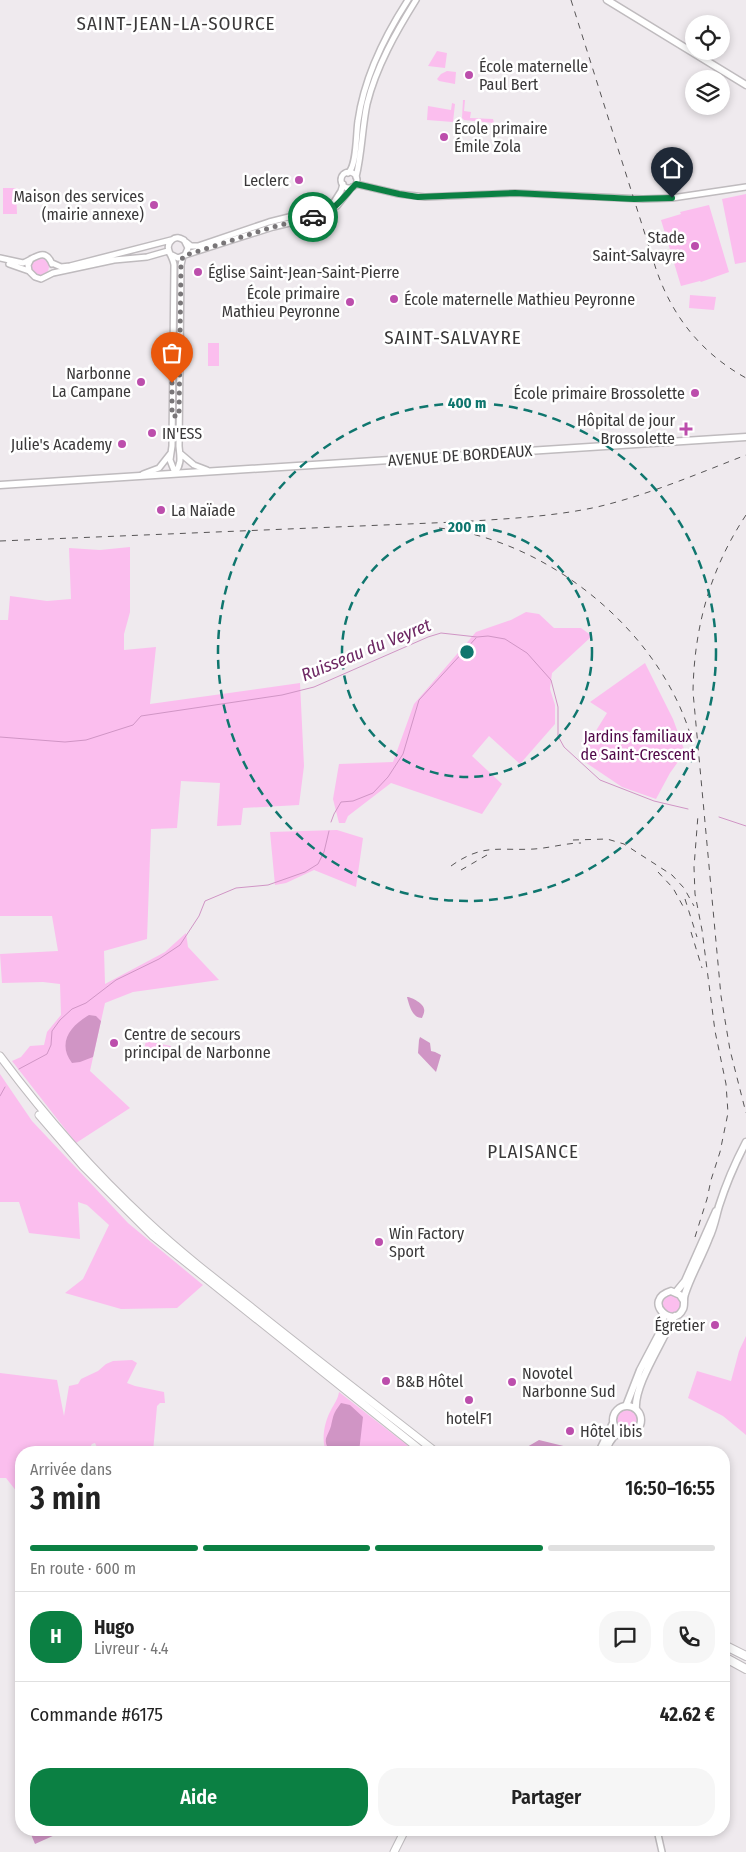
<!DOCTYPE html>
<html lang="fr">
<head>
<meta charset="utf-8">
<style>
  :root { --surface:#fff; --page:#f6f6f6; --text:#222; --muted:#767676; --line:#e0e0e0; --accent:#0b8043 }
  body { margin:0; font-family:"Fira Sans Condensed",sans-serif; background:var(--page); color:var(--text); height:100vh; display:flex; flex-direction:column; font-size:19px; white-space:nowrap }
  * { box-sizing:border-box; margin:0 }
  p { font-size:16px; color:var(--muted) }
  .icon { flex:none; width:28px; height:28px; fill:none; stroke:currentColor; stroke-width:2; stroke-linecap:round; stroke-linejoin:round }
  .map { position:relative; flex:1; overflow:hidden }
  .details { position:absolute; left:15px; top:1446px; width:715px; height:390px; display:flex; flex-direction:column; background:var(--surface); border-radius:20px; box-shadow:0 2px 8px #0003 }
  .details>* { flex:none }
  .tools { position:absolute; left:685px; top:15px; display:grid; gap:10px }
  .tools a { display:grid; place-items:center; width:45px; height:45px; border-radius:50%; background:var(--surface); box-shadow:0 2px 8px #0003; font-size:25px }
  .pin { position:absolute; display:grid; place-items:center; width:42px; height:42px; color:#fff; margin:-51px -21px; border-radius:50% 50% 50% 0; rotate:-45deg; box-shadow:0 0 5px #0007 }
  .pin .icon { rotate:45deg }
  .courier { position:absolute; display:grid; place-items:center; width:50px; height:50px; margin:-25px; border:4px solid #0b8043; border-radius:50%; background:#fff; color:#222; box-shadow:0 1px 6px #0007 }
  .headline em { font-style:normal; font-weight:600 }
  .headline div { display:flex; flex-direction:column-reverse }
  .headline { display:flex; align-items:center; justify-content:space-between; height:85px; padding:0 15px }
  h1 { font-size:32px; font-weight:600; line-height:38px }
  .bar { display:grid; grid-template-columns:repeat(4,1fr); gap:8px 5px; align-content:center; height:60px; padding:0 15px }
  .bar i { height:6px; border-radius:4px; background:var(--line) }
  .bar .current { background:var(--accent) }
  .bar p { grid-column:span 4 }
  .line { display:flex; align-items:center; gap:12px; padding:0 15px; border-top:1px solid var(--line) }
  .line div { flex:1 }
  .round { display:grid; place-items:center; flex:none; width:52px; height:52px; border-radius:20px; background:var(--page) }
  .primary-button { display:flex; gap:10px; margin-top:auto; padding:10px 15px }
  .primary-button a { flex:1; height:58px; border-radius:20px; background:var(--accent); color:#fff; font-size:20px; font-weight:600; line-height:58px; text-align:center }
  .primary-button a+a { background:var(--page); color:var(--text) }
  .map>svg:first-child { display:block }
  .green { fill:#fbbeee }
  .water { fill:#d095c5 }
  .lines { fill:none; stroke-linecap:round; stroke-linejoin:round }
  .stream { stroke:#d095c5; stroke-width:1 }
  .tertiary-casing { stroke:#bfbbbe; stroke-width:8 }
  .secondary-casing { stroke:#bfbbbe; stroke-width:9 }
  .primary-casing { stroke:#bfbbbe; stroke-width:9 }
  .motorway-casing { stroke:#bfbbbe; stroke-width:10 }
  .tertiary { stroke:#fff; stroke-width:5 }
  .secondary { stroke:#fff; stroke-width:6 }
  .primary { stroke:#fff; stroke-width:7 }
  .motorway { stroke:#fff; stroke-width:8 }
  .rail { stroke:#575556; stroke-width:1; stroke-dasharray:6 6; stroke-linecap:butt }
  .done { stroke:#797678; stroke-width:5; stroke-dasharray:0 9 }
  .route { stroke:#0b8043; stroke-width:6 }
  .ring { fill:none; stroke:#0f766e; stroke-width:2.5; stroke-dasharray:9 6 }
  .poi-dot { fill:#bc4eac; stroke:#fff; stroke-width:2 }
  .labels { text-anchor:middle; stroke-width:5; stroke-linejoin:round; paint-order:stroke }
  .poi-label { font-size:16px; fill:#3a3839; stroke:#fff; text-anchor:start }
  .street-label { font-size:16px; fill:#3a3839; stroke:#fff }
  .park-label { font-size:16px; fill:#500748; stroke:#fff }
  .water-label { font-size:18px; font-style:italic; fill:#6d2763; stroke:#fff }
  .quarter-label { font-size:19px; letter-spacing:1px; fill:#3a3839; stroke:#fff }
  .centre { fill:#0f766e; stroke:#fff; stroke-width:2.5 }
  .ring-label { font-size:15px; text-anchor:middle; font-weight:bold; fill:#0f766e; stroke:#fff; stroke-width:5; stroke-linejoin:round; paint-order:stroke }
</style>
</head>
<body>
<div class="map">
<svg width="746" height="1852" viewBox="0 0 746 1852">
  <rect width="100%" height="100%" fill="#efeaee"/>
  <path class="green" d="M437,51L447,53L445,68L428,66Z
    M447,71L456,72L455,84L439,81L437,79L441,74Z
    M463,100H465L464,111L471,112L470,118L493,119L494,123L464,120L462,118Z
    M452,103L455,104L453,122L427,120L428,106L451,110Z
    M3,188H16L17,214H3Z
    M746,194V262L735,264L722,199Z
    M709,205L729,272L701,282L700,281L681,286L661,220L681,214L680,212Z
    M31 267a9 9 0 1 1 18 0a9 9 0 1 1-18 0Z
    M690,295L716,297L714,310L689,308Z
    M208,343H219V366H208Z
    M130,547V612L124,634V650L156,647L150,704L300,683L304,766L299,805L243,808L241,825L217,826L220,783L181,781L177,828L151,829L147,939L104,951L105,984L165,952L186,933L188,947L219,980L133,992L105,1003L90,1071L130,1108L76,1143L12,1061L21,1057L30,1046L44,1045L47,1032L61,1015L60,984L43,982L2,983L0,954L58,951L52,916H0V620H8L10,596L47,601L71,599L69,548L100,550Z
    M526,612L539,614L554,628H581L592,636L552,673L550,689L555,705V724L520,764L489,736L472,756L502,784L482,814L391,783L348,816L345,823H339L333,799L339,764L393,762L414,704L476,632L511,620Z
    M645,663L673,719L685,752L670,773L656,799L622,787L579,758L607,713L590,702Z
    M337,830L363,838L356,887L314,870L286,883L275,885L270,832Z
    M146,1041L171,1046L168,1059L143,1053Z
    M0,1074L32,1121L128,1223L203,1285L177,1308L121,1309L65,1293L83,1279L109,1225L87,1205L78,1202L80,1239L29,1233L19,1202H0Z
    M662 1304a10 10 0 1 1 20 0a10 10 0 1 1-20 0Z
    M746,1336V1435L723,1416L688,1398L697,1371L731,1381L739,1351Z
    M132,1360L137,1363L127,1383L135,1386L164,1392L165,1403H160L157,1406L153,1452H99L95,1443L92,1444L87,1452L79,1448L76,1452H21V1497L6,1478H0V1373L57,1380L64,1416L69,1386L78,1384L81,1379L98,1371L106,1364L113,1361Z
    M339,1392L416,1452L399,1451L327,1452C320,1442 325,1420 331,1410C334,1404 338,1399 339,1392Z
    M615 1420a12 12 0 1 1 24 0a12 12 0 1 1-24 0Z"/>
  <path class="water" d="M407,997C412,997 424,1004 424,1009C425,1012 423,1015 422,1018C412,1018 409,1004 407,997Z
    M89,1015L96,1016L101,1021L93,1057L80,1062L72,1063C57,1043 70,1026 89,1015Z
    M420,1037L430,1043L431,1051L435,1052L441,1055L436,1072L418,1053L419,1040Z
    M341,1403L350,1405L363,1417L359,1452H330C322,1438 327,1439 331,1426C334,1414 333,1414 341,1403Z
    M539,1440L588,1452H523L527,1447Z
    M33,1830H66L35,1844L30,1832Z"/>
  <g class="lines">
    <path class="stream" d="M0,737L65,742L86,740L133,725L141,716L282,695L314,687L428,637L441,633L477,637L488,636L505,639L527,653L551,680L558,707V736L564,747L600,780L654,801L688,809
      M719,817L746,826
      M331,822L334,814L341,802L353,801L373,793L388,777L403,754L419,700L476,638
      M19,1069L47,1054L51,1045L52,1031L60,1020L72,1009L86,1003L116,980L159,959L180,945L199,916L205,901L236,888L268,885L305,872L318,864L324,852L329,831
      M0,1096L5,1087"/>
    <g class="tertiary-casing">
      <path id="tertiary" d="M341 180a8 8 0 1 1 16 0a8 8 0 1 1-16 0Z
        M348,173C357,166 356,133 358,121C364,78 384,37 408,0
        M356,177C362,153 362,128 367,104C376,67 396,32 416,0
        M356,184L399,194L425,197L515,193L643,199L672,198L746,187
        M186,242L191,246H198L269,222L325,208L334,202L341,191L343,184
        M170,254L178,258L185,255L188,248L184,240C180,238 176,236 172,240C163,247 173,256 174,265L172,446L170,460L175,473
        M185,255L273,227L323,215L337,206L352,187
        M0,258L23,263C34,259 45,246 52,264
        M31,259L28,265L29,271L35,277L41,279L53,273L114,260L147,257L168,251
        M52,263L61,267L70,266L171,240
        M9,264L29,271
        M181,454L194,465L207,470
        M175,473C182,463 180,457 179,446L181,265L183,256
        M143,474L159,468L170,454
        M657,1830L662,1852"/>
    </g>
    <g class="secondary-casing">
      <path id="secondary" d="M607,0L746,85
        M0,485L746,437
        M676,1292L685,1281L716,1211
        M684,1301L680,1295L671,1291C641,1300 673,1331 683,1309C685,1305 683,1299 685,1294C691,1275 702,1257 709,1238C714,1228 716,1216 719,1206C726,1184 735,1163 746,1142
        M626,1406L640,1370L660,1332L664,1314
        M613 1420a14 14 0 1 1 28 0a14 14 0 1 1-28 0Z
        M636,1409C634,1386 660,1347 670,1324L675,1316
        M606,1447L614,1436L621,1433
        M599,1452L613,1423"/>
    </g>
    <g class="primary-casing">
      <path id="primary" d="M0,1056C44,1115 92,1170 146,1220C179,1251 215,1279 251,1307C312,1356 375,1404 436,1452
        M39,1115L83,1166L153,1236L423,1452
        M605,1452L609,1442
        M394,1852L405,1830"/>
    </g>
    <g class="motorway-casing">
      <path id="motorway" d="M724,1645L746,1656
        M724,1657L746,1669"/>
    </g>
    <use href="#tertiary" class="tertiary"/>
    <use href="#secondary" class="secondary"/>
    <use href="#primary" class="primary"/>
    <use href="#motorway" class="motorway"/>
    <path class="rail" d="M571,0L656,269C672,316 701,353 746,378
      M746,515C710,569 694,628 693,692L721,996L730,1050L746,1113
      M439,528C548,540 660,631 691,737
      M0,541L456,522C503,519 551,517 597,507C648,495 697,474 746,455
      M573,840L607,839L624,844L672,875L684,888L694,906
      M451,866C483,843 499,851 534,849C550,848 566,843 581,843
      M461,870L487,855
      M658,872L673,888L684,908
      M685,899L697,937
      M691,932L702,968
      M695,1237L707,1199L711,1180L720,1152L728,1113L726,1084L715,1031L702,930L695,894L694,867L698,815"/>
  </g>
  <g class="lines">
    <path class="done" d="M172,383V416H179L181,264L183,256L273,227L313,217"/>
    <path class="route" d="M313,217C334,213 343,197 356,184L399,194L418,197L515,193L634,199L672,198"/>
  </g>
  <g class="ring">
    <circle cx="467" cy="652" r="125"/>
    <circle cx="467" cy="652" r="249"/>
  </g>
  <g class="poi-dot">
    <circle cx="469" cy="75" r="5"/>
    <circle cx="444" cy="137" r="5"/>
    <circle cx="299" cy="180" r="5"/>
    <circle cx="154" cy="205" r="5"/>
    <circle cx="695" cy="246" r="5"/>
    <circle cx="198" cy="272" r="5"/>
    <circle cx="394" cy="299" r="5"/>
    <circle cx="350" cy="302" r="5"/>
    <circle cx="141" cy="382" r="5"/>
    <circle cx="695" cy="393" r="5"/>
    <path d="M683.5 421.5h5v5h5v5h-5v5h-5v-5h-5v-5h5z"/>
    <circle cx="152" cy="433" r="5"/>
    <circle cx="122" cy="444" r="5"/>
    <circle cx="161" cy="510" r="5"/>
    <circle cx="114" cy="1043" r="5"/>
    <circle cx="379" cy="1242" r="5"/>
    <circle cx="715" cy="1325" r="5"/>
    <circle cx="386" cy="1381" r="5"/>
    <circle cx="512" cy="1382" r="5"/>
    <circle cx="469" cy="1400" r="5"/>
    <circle cx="570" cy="1431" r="5"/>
  </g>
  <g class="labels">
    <g class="poi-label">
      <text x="479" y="72">École maternelle<tspan x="479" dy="18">Paul Bert</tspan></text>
      <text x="454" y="134">École primaire<tspan x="454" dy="18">Émile Zola</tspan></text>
      <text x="289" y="186" text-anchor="end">Leclerc</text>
      <text x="144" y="202" text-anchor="end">Maison des services<tspan x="144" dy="18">(mairie annexe)</tspan></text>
      <text x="685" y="243" text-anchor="end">Stade<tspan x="685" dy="18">Saint-Salvayre</tspan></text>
      <text x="208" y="278">Église Saint-Jean-Saint-Pierre</text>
      <text x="340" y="299" text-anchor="end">École primaire<tspan x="340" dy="18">Mathieu Peyronne</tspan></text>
      <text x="404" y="305">École maternelle Mathieu Peyronne</text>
      <text x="131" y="379" text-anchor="end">Narbonne<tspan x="131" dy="18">La Campane</tspan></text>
      <text x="685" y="399" text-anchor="end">École primaire Brossolette</text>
      <text x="675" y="426" text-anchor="end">Hôpital de jour<tspan x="675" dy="18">Brossolette</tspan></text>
      <text x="162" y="439">IN'ESS</text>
      <text x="112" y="450" text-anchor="end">Julie's Academy</text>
      <text x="171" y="516">La Naïade</text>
      <text x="124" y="1040">Centre de secours<tspan x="124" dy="18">principal de Narbonne</tspan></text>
      <text x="389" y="1239">Win Factory<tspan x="389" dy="18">Sport</tspan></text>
      <text x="705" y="1331" text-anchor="end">Égretier</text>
      <text x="522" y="1379">Novotel<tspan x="522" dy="18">Narbonne Sud</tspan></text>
      <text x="396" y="1387">B&amp;B Hôtel</text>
      <text x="469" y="1424" text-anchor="middle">hotelF1</text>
      <text x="580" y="1437">Hôtel ibis</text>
    </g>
    <g class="street-label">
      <text transform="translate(460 455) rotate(-4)" y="6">AVENUE DE BORDEAUX</text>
    </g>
    <g class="park-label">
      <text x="638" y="742">Jardins familiaux<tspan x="638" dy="18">de Saint-Crescent</tspan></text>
    </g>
    <g class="water-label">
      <text transform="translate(366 650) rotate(-22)" y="6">Ruisseau du Veyret</text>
    </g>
    <g class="quarter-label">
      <text x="176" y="30">SAINT-JEAN-LA-SOURCE</text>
      <text x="453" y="344">SAINT-SALVAYRE</text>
      <text x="533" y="1158">PLAISANCE</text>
    </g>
  </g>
  <circle cx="467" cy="652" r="8" class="centre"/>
  <g class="ring-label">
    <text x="467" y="408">400 m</text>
    <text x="467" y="532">200 m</text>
  </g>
</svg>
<div class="tools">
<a><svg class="icon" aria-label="locate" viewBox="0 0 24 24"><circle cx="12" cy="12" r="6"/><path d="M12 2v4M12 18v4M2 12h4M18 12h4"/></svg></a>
<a><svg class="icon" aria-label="layers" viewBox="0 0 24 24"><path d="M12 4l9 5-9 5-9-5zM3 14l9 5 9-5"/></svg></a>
</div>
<div class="pin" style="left:172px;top:383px;background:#ea580c"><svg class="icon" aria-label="bag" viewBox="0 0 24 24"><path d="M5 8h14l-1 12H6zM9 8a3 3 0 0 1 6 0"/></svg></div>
<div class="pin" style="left:672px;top:198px;background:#1f2937"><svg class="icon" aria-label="home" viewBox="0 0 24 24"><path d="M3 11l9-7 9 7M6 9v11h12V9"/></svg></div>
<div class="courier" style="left:313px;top:217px"><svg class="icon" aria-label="car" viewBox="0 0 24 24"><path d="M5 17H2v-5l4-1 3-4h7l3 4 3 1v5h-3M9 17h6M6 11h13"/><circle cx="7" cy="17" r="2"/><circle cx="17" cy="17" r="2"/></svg></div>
<section class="details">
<div class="headline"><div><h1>3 min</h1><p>Arrivée dans</p></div><em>16:50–16:55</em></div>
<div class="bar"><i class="current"></i><i class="current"></i><i class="current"></i><i></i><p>En route · 600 m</p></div>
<div class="line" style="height:90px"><b class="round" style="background:var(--accent);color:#fff">H</b><div><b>Hugo</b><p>Livreur · 4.4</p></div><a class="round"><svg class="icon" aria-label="chat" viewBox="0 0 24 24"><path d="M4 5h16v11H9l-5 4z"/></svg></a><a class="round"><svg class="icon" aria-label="phone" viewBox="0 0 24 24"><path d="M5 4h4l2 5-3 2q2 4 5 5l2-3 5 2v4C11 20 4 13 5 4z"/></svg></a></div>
<div class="line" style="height:65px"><div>Commande #6175</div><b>42.62 €</b></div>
<div class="primary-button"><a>Aide</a><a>Partager</a></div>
</section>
</div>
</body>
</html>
